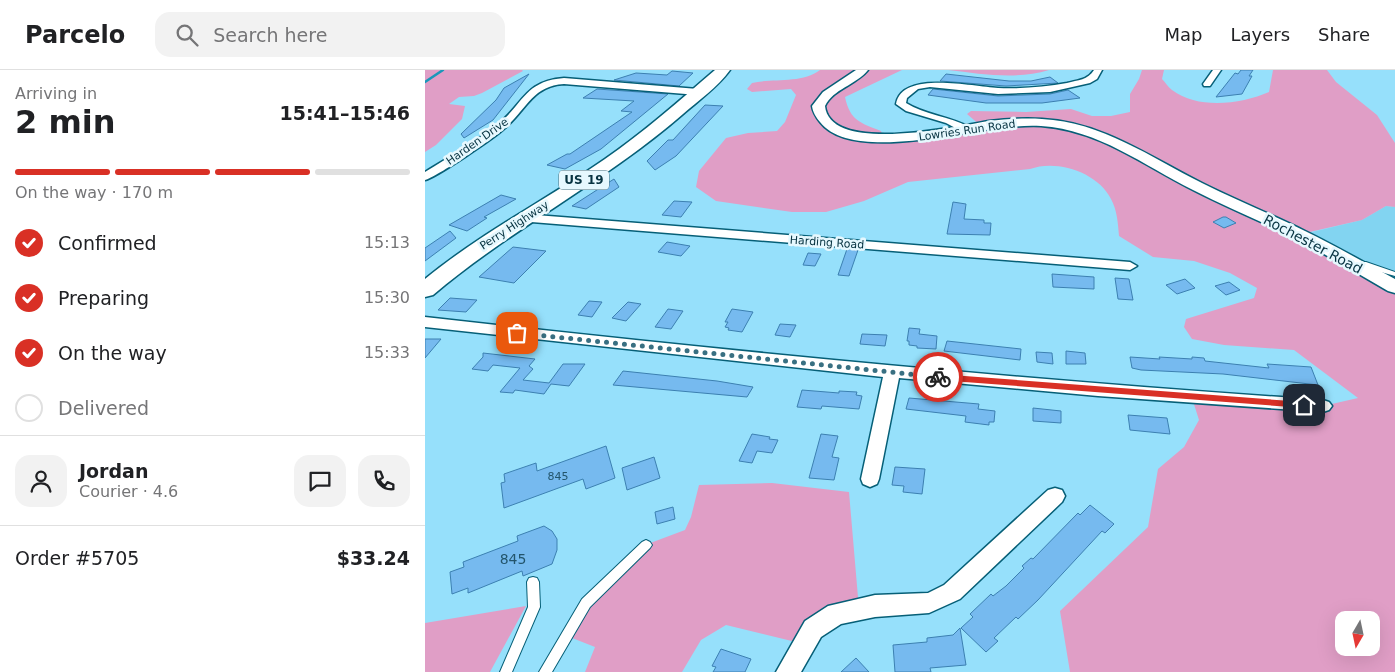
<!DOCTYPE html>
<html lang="en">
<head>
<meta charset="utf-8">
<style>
  :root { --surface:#fff; --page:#f2f2f2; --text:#202124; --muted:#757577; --line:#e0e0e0; --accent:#d93025 }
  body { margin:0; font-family:"DejaVu Sans",sans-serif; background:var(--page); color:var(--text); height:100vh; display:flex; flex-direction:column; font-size:19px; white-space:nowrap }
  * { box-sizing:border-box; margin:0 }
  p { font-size:16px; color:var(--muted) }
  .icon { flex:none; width:28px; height:28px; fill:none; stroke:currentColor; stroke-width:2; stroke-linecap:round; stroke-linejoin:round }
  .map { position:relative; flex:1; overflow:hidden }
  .sheet { display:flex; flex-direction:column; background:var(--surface); width:425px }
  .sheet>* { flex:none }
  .needle { width:32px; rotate:189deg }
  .fabs { position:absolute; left:910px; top:541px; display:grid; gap:10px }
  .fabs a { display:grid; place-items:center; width:45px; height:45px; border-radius:10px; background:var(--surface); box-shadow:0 5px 20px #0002; font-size:25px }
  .pin { position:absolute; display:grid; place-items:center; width:42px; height:42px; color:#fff; margin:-21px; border-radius:10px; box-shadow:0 2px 8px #0006 }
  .courier { position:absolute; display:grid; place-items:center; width:50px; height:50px; margin:-25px; border:4px solid #d93025; border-radius:50%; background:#fff; color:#222; box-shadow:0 1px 6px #0007 }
  .summary em { font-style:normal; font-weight:700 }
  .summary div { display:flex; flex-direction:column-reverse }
  .summary { display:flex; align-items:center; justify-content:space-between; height:85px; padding:0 15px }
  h1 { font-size:32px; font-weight:700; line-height:38px }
  .bar { display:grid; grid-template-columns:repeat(4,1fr); gap:8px 5px; align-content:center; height:60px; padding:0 15px }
  .bar i { height:6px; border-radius:4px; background:var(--line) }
  .bar .current { background:var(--accent) }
  .bar p { grid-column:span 4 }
  .line { display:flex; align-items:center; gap:12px; padding:0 15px; border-top:1px solid var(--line) }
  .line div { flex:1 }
  .round { display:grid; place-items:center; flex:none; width:52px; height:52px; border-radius:15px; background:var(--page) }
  ol { padding:0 15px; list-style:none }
  li { display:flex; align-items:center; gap:15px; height:55px }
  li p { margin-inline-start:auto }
  li .icon { padding:5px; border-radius:50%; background:var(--accent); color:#fff; stroke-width:4 }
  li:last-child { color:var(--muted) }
  li i { width:28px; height:28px; border:2px solid var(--line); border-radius:50% }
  header { display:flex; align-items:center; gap:30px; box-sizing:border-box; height:70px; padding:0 25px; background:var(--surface); border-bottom:1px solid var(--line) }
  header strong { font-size:24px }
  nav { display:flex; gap:28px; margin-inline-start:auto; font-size:18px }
  .search { width:350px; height:45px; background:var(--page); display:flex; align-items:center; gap:12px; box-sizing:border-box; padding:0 18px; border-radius:15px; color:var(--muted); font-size:19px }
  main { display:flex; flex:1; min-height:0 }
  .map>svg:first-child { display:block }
  .built { fill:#82d4f1 }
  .green { fill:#e09ec6; fill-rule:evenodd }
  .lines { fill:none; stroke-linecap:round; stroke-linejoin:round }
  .stream { stroke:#1a97ba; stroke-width:2.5 }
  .building { fill:#76baef; stroke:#3c80b1 }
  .service-casing { stroke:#065f77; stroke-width:2 }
  .minor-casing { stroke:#065f77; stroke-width:3 }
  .tertiary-casing { stroke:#065f77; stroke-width:3 }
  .primary-casing { stroke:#065f77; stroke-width:3 }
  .service { fill:#fff; fill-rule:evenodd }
  .minor { fill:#fff; fill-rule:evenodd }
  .tertiary { fill:#fff; fill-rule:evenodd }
  .primary { fill:#fff; fill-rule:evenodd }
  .route { fill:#d93025 }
  .done { stroke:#397082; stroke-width:5; stroke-dasharray:0 9 }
  .labels { text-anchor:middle; stroke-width:5; stroke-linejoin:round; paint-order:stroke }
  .far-street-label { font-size:11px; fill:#073341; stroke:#e6f8fe }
  .number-label { font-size:11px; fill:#23556c }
  .shield { fill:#e6f8fe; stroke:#4a6e7a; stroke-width:1 }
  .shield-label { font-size:12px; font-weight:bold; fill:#073341 }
  .street-label { font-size:14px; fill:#073341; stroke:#e6f8fe }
  .near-number-label { font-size:14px; fill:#23556c }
</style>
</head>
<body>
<header>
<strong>Parcelo</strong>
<div class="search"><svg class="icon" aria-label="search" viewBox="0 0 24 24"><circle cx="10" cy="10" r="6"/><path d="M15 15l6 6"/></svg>Search here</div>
<nav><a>Map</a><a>Layers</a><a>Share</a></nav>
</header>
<main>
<section class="sheet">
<div class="summary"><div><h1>2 min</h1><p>Arriving in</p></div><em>15:41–15:46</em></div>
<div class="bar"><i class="current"></i><i class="current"></i><i class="current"></i><i></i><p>On the way · 170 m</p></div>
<ol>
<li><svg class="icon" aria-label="check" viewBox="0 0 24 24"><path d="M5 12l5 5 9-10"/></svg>Confirmed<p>15:13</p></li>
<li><svg class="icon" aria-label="check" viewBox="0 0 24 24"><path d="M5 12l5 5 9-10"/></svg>Preparing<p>15:30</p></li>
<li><svg class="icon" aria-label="check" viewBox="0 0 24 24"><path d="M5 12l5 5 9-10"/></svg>On the way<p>15:33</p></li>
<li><i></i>Delivered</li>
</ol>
<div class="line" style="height:90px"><a class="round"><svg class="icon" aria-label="person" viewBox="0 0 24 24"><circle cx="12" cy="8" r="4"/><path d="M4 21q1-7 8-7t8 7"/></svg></a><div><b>Jordan</b><p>Courier · 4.6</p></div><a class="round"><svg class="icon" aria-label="chat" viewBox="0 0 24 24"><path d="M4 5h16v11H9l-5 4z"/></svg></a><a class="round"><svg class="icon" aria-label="phone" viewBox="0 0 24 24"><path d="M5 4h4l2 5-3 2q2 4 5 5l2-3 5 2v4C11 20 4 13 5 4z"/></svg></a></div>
<div class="line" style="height:65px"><div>Order #5705</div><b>$33.24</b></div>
</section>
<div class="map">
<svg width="970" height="602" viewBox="0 0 970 602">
  <rect width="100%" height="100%" fill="#96e0fb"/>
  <path class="built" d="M961,136L970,137V217L875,165L937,150Z"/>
  <path class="green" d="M0,0H97L98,1L57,23L49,26L34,27L24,34L40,36L37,49L11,75L0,82Z
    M395,0H477L420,27C425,51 436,53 456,61L459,69L556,56L542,44L546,41L601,42L646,39L667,46H686L705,42V24L714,9L717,0H739L737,9C740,12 743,17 747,20C774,40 816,34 844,22L848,0H902L911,12L952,45L970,73V137L961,136L937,150L876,164L970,217V602H645L635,541L723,457L733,399L759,377L774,350L767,328L898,336L933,328L869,280L799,275L767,269L759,257L761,249L829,228L832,218L805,203L769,191L728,187L694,166C693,153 692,140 686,129C673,102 631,89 605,99L483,112L439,131L401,142H367L291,131L271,117L274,101L301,68L323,63L352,61L360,52L371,25L366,19L327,22L322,19L327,13C347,8 377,14 395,0ZM919,550H946V578H919Z
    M523,0H624C591,10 557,4 523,0Z
    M347,413L424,422L434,539L379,574L301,555L276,570L257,602H160L170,577L142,566L161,533L220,475L260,460L266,447L274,415Z
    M101,536L65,602H0V553Z"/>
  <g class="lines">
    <path class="stream" d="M0,12L18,0"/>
  </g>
  <path class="building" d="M816,0H828L824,6H827L817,24L791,27L810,3L813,4Z
    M247,1L268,3L254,16L189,10L211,3L242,5Z
    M104,4L68,50L39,68L36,64L71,30L79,18Z
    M521,4L584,11H606L625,7L633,13L581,16L515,11Z
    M172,19L243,24L176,79L140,99L122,95L142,84H145L207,42L196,41L209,31L158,28Z
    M508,19L573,26L625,24L643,20L655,28L617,33H561L503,25Z
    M280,35L298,36L251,86L230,100L222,91L243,70H248Z
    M189,109L194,117L161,139L147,136Z
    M76,125L91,129L59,147L62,148L42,161L24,155Z
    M249,131L267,132L256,147L237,145Z
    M528,132L541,134L539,149L559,150V153H566L565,165L522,164Z
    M798,147H801L811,153L799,158L788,152Z
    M25,161L31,168L0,191V178Z
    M242,172L265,176L256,186L233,182Z
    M88,177L121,181L89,213L54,207Z
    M422,179L433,180L424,206L413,205Z
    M383,183L396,184L390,196L378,195Z
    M627,204L669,207V219L628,217Z
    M690,208L704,209L708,230L693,229Z
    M760,209L770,218L752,224L741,215Z
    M804,212L815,220L801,225L790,216Z
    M25,228L52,230L41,242L13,240Z
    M164,231L177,232L167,247L153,245Z
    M203,232L216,234L201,251L187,248Z
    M243,239L258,241L246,259L230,257Z
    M307,239L328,242L317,262L303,260L304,258L300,257L303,252H300Z
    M355,254L371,255L365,267L350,265Z
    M484,258L495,259L494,264L512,266L511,279L492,278V276L484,275V271H482Z
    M437,264L462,265L460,276L435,274Z
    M0,269H16L0,288Z
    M522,271L596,279L595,290L519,281Z
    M641,281L660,283L661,294H641Z
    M611,282L627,283L628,294L612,292Z
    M58,283L110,289L104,296L108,299L98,310L124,313L138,294H160L144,316L126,314L119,324L90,320L88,323L75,322L95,298L68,295L63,301L47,299L58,287Z
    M705,287L735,289L734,287L767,289V287L779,288L780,291L844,298L842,294L886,297L893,315L798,304L716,300L707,298Z
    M198,301L292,311L328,317L322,327L188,315Z
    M377,320L414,323V321L432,322L431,325L437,326L434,339L397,336L396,339L372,337Z
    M484,328L554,334L553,339L570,341L569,352H564V355L540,352L541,346L481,339Z
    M608,338L636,341V353L608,351Z
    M703,345L742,348L745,364L705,360Z
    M327,364L345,367L344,369L353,370L347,383L332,381L327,393L314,391Z
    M396,364L413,366L407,387L414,388L409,410L384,408Z
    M181,376L190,408L161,419L158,409L79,438L76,413L80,412L79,404L111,393L112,401Z
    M229,387L235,408L202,420L197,398Z
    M470,397L500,399L497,424L478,422L479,416L467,415Z
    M665,435L689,454L680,463L677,461L613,530L593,549L591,547L569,568L573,571L561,582L536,558L548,547L545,544L566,524L568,526L581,516L599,498L597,496L606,488L608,489L653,443L655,445Z
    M248,437L250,449L232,454L230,442Z
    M119,456L127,461L132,469V480L127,494L98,506L97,501L43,523V518L27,524L25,502L39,497L38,492L93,471L92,466Z
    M535,558L541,595L505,598L506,602H470L468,575L502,572V568L528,565Z
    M296,579L326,589L320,602H288L291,597L287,596Z
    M431,588L444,602H416Z"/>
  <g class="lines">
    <g class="service-casing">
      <path id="service" d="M935,192H941L970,202V206L935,196Z
        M221,470L225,472L227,475L225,478L165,537L127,602H114L157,529L217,472Z
        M108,507L112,508L114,512L115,537L87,602H75L103,537L102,512L104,508Z"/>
    </g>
    <g class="minor-casing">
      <path id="minor" d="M669,0H677L672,9L665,13L625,22L573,24L505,17L493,19L482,28L481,33C500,45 524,46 544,57V61H536L521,53L481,41L471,34C477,0 548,17 573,18C595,19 620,17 642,13C653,10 663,10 669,0Z
        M788,0H796L785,16H779L778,14Z
        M139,8L273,19L278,22L273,25L139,14C107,16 102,39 80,58C71,67 10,108 0,110V102C24,87 50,73 72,55C99,34 99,11 139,8Z
        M98,144L705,192L712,196L705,200L94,151L92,148Z
        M0,247C299,281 598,310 898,330L904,332L907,336L904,340L898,342L673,326L474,308L454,409L452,414L445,417L438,414L436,409L458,307L0,257Z
        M630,418L637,420L640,426L637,432L535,529L504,543L450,547L416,554L396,567L376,602H351L380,551L403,536L450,525L503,523L519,515L623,420Z"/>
    </g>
    <g class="tertiary-casing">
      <path id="tertiary" d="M431,0H443C431,15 408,19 400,36C405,85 533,56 564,51C581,49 600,48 617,49C677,52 725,87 777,113C811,130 846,144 880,161C911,176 940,193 970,209V223L963,221C932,203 900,184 868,167C835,151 801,137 768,120C718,95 674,60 616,56C600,55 583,57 567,59C526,64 424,90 395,52C391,47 388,43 387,36L398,22Z"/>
    </g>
    <g class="primary-casing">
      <path id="primary" d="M290,0H305C293,17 273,31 258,44C180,112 87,158 8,225L0,227V209C56,163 121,130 180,89C219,62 254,31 290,0Z"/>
    </g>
    <use href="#service" class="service"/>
    <use href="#minor" class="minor"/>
    <use href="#tertiary" class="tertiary"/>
    <use href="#primary" class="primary"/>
  </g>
  <path class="route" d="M513,304L879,332L884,335L879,338L513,310L509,307Z"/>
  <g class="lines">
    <path class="done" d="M92,263L513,307"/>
  </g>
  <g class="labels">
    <g class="far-street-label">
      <text transform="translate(542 60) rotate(-8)" y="4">Lowries Run Road</text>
      <text transform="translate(52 71) rotate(-35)" y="4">Harden Drive</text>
      <text transform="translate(89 155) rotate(-33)" y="4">Perry Highway</text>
      <text transform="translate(402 172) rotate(4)" y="4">Harding Road</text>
    </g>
    <g class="number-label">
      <text x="133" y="410">845</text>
    </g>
    <rect class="shield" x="134" y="100.5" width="50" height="19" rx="4"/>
    <g class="shield-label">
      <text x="159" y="114">US 19</text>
    </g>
    <g class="street-label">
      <text transform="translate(888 174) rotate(28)" y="5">Rochester Road</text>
    </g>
    <g class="near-number-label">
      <text x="88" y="494">845</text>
    </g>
  </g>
</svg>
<div class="fabs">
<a><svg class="needle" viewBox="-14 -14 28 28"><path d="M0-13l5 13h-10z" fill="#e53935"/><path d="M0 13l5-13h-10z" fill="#757577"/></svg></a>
</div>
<div class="pin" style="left:92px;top:263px;background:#ea580c"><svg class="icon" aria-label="bag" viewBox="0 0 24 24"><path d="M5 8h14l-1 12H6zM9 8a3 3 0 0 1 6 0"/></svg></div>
<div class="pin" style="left:879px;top:335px;background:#1f2937"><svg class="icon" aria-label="home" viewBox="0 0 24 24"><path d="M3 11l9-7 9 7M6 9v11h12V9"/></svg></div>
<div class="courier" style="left:513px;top:307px"><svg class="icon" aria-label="bike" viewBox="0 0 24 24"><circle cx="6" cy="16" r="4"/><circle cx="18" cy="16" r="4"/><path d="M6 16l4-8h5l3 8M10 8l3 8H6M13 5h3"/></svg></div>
</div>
</main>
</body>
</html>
